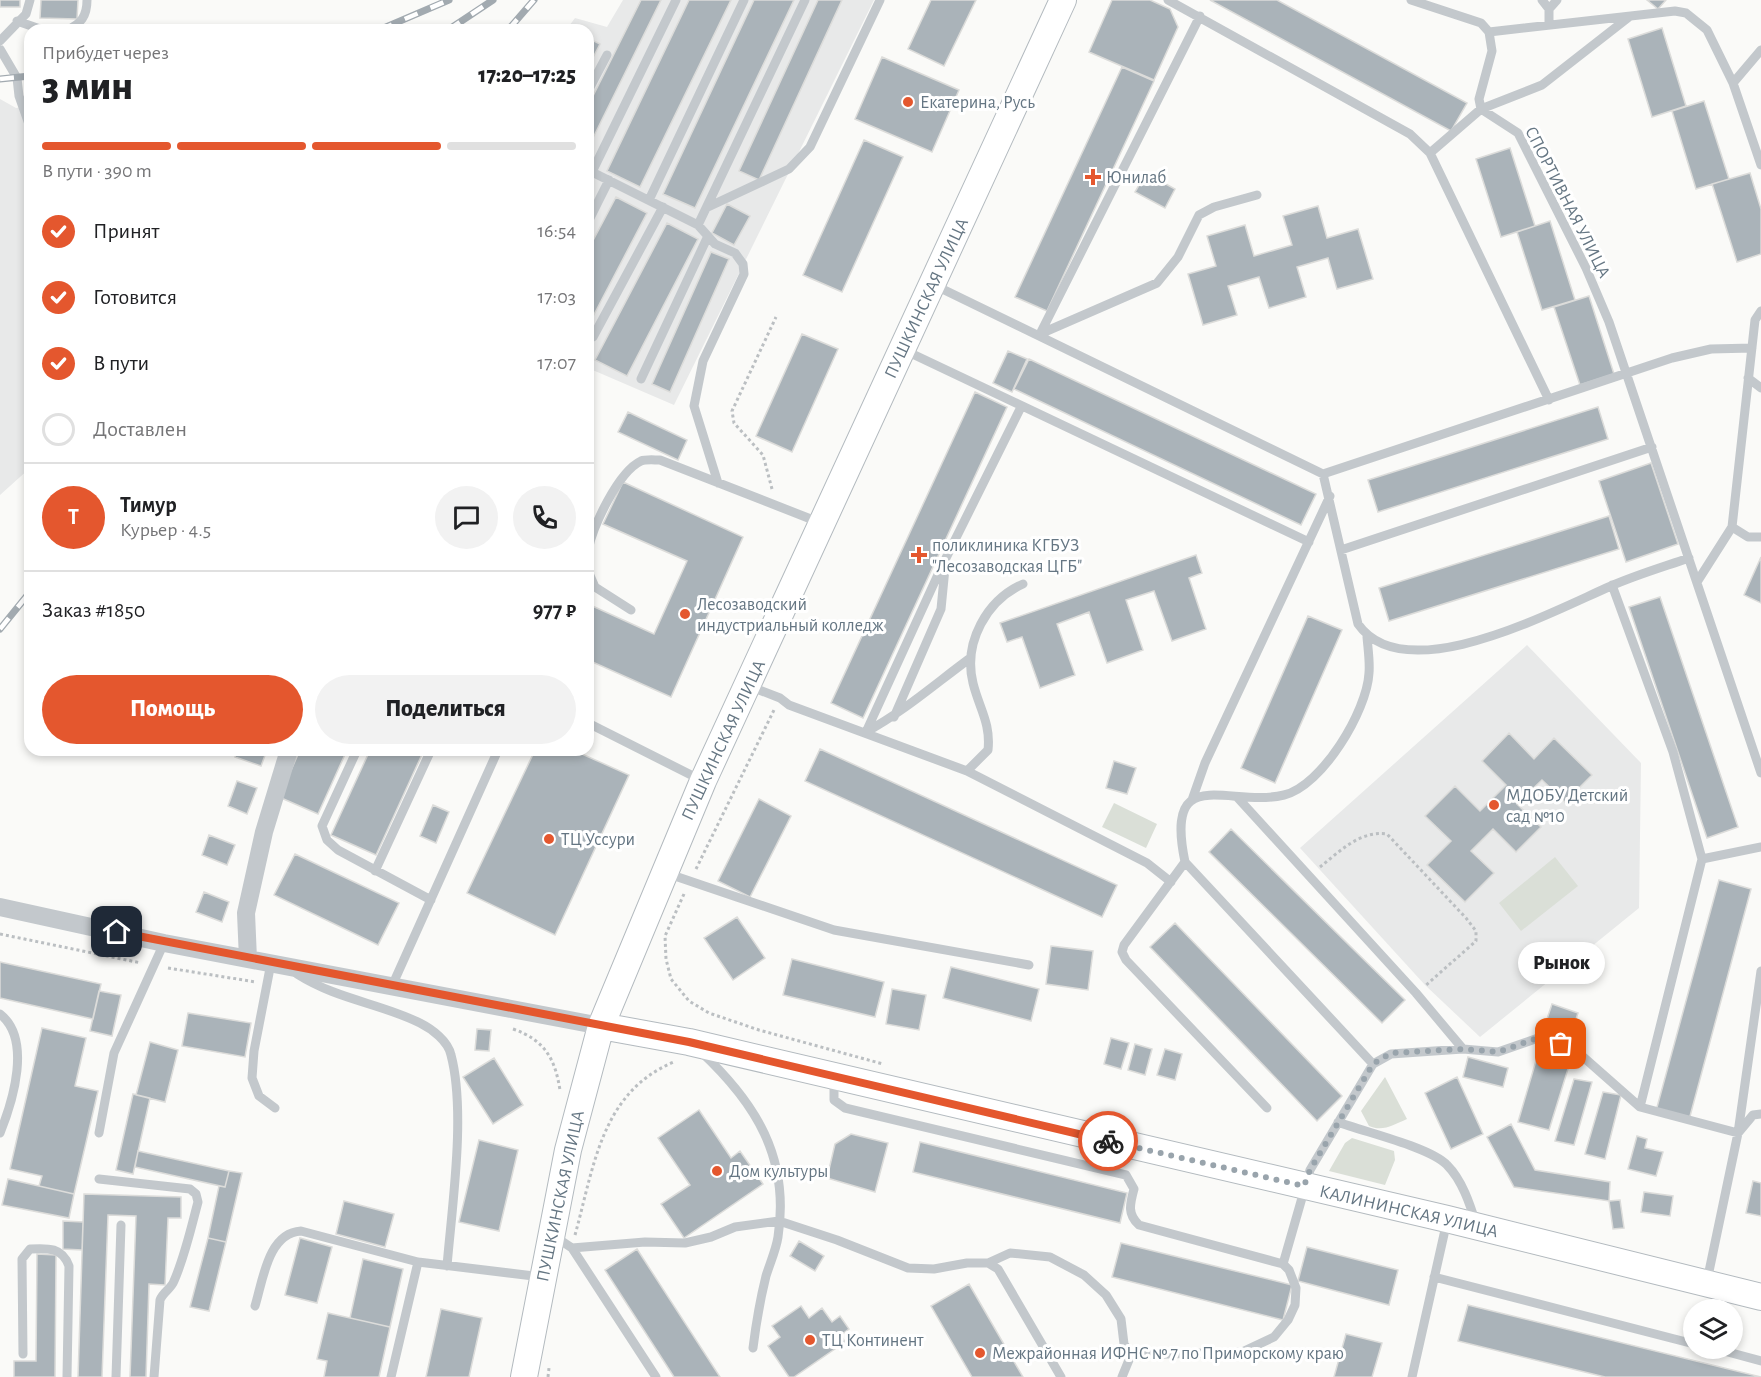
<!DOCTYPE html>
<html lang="ru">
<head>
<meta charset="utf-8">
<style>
  :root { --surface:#fff; --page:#f2f2f2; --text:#202124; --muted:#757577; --line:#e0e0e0; --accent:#e4572e }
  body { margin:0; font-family:"Alegreya Sans",sans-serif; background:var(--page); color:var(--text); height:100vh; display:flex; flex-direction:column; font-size:22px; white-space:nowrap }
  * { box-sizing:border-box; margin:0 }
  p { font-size:20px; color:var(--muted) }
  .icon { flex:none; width:33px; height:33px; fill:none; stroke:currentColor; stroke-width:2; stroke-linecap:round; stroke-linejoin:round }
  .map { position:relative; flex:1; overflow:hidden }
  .side { position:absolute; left:24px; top:24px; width:570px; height:732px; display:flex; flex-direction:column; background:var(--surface); border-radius:18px; box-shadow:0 3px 9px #0003 }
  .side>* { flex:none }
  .controls { position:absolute; left:1683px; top:1299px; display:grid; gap:12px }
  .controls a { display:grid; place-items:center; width:60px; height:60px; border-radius:50%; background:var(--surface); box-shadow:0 3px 9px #0003; font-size:30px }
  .pin { position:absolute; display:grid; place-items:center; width:51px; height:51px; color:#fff; margin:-26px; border-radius:12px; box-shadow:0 3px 9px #0006 }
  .courier { position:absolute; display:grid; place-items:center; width:60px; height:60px; margin:-30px; border:4px solid #e4572e; border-radius:50%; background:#fff; color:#222; box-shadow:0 2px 8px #0007 }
  .bubble { position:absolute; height:42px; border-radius:21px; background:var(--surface); box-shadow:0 3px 9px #0003; font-size:20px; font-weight:800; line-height:42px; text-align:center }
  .headline em { font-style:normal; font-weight:800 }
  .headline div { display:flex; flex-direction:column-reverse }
  .headline { display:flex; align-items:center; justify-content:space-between; height:102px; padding:0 18px }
  h1 { font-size:39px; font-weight:800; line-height:45px }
  .bar { display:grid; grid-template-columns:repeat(4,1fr); gap:9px 6px; align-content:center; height:72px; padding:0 18px }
  .bar i { height:8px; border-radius:4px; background:var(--line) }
  .bar .on { background:var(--accent) }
  .bar p { grid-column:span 4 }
  .line { display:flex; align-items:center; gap:15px; padding:0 18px; border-top:2px solid var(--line) }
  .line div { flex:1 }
  .round { display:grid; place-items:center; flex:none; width:63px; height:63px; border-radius:32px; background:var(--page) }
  ol { padding:0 18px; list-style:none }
  li { display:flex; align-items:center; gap:18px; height:66px }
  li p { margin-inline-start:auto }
  li .icon { padding:6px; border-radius:50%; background:var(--accent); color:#fff; stroke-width:4 }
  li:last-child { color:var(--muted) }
  li i { width:33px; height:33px; border:3px solid var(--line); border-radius:50% }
  .cta { display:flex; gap:12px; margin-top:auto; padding:12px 18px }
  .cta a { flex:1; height:69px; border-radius:36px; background:var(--accent); color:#fff; font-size:24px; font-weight:800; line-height:69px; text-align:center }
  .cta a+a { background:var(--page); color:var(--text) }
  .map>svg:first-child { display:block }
  .built { fill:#e8e9e9 }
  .green { fill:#dadfd7 }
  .building { fill:#aab3b9; stroke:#dcdcda; stroke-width:1.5 }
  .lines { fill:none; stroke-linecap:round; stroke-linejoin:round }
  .secondary-casing { stroke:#b3babf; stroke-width:28 }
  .path { stroke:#bbbfc2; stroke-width:3; stroke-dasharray:3 3; stroke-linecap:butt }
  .lane { stroke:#c3c8cc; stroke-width:9 }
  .street { stroke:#c3c8cc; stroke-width:18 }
  .secondary { stroke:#fff; stroke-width:26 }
  .rail-casing { stroke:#a2aab0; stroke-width:7 }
  .rail { stroke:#fff; stroke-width:4.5; stroke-dasharray:14; stroke-linecap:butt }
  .done { stroke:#99a4ac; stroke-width:6; stroke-dasharray:0 10.8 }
  .route { stroke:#e4572e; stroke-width:8 }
  .poi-dot { fill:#e4572e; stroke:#fff; stroke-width:2 }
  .labels { text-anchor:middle; stroke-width:6; stroke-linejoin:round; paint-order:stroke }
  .poi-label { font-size:18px; fill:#657683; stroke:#fff; text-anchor:start }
  .street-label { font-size:18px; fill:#657683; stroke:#fff }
</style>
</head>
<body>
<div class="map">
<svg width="1761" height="1377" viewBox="0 0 1761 1377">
  <rect width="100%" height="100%" fill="#fafaf8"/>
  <path class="built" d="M623,0H874L674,405L588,368V30H566L575,18L607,27Z
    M0,99L16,108L30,106V468L0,495Z
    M1527,645L1641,763L1639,908L1480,1037L1425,985L1300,848Z"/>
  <path class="green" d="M1114,803L1157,824L1146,848L1102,827Z
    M1555,857L1578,886L1521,931L1499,903Z
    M1385,1077L1407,1119C1393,1125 1383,1132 1369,1126L1361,1111Z
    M1352,1138L1394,1151L1395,1160L1385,1185L1329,1171L1345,1143Z"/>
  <path class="building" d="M0,0H20V7H0Z
    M41,0H78L77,19L40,18Z
    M641,0H661L588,148V106Z
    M689,0H731L640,187L607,171Z
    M754,0H794L695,208L663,194Z
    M818,0H842L759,180L739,171Z
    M931,0H976L944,66L908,49Z
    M1112,0H1150L1170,9L1178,27L1154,80L1089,52Z
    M1210,0H1277L1467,103L1451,131Z
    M1647,0H1666L1658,9Z
    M1662,28L1686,106L1652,117L1628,39Z
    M588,38L600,44L588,67Z
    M882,57L959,90L932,152L855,119Z
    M1122,67L1154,81L1047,311L1015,297Z
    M1704,101L1729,179L1696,189L1672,111Z
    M864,140L903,157L842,292L803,275Z
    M1510,148L1535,226L1501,237L1476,159Z
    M1146,173L1175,189L1165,208L1135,192Z
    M1750,173L1761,209V254L1737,262L1712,184Z
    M616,197L647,213L588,326V250Z
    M727,204L750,216L734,245L712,233Z
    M1318,206L1327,238L1358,229L1373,279L1337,289L1328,258L1297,267L1306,297L1269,308L1259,277L1228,286L1237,315L1203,325L1188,274L1216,266L1207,236L1245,225L1254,256L1292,245L1283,216Z
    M1550,221L1575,300L1542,310L1517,232Z
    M667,223L698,239L627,376L595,360Z
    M711,252L729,259L670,392L652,384Z
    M1589,296L1614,374L1580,385L1554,307Z
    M802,334L838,349L792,452L756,436Z
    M1008,351L1027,359L1012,392L993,383Z
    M1029,359L1316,494L1301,525L1014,389Z
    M975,392L1007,407L863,718L831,703Z
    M1598,407L1608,439L1378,512L1368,480Z
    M628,412L687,440L678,460L618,432Z
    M1651,463L1678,544L1626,562L1599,481Z
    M623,482L743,537L671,697L588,660V604L654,634L687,561L603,524Z
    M1609,516L1619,549L1389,621L1379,588Z
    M1196,555L1202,573L1189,578L1206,629L1172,641L1154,591L1126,600L1143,650L1107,663L1089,612L1057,624L1075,675L1040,688L1022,637L1007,642L1000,623Z
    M1761,557V603L1744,595Z
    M1660,597L1738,827L1707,838L1629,607Z
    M1308,616L1342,630L1275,783L1241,768Z
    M1509,733L1534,759L1554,738L1592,775L1565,802L1542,780L1517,804L1541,827L1516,852L1493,829L1471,851L1494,873L1465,902L1427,865L1451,841L1425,816L1455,786L1480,811L1506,785L1482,761Z
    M820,749L1117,885L1102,917L805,781Z
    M238,750H267L261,766L235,757Z
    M300,750H347L318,814L279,797Z
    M370,750H424L376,855L331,835Z
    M535,750H573L629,775L555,935L467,893Z
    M1114,761L1136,768L1127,794L1106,788Z
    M237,781L257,788L247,814L228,806Z
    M759,799L791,816L750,897L718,881Z
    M433,805L449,812L436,843L420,836Z
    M1231,829L1405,1000L1382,1023L1209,852Z
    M209,835L235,845L227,865L202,855Z
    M295,854L399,903L378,945L274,895Z
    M1719,880L1751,889L1689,1120L1656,1111Z
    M204,892L229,902L222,922L196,912Z
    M737,917L765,958L733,980L704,938Z
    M1175,923L1342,1096L1317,1121L1150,947Z
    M1051,946L1093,951L1088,990L1046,984Z
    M792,959L884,982L875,1017L783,995Z
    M0,962L101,984L93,1019L0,998Z
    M951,967L1039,989L1031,1021L943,998Z
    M892,989L926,995L919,1030L886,1024Z
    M99,991L121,995L112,1036L90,1031Z
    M1552,1004L1578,1013L1571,1035L1545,1025Z
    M188,1013L251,1023L245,1057L182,1046Z
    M42,1028L86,1038L75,1086L98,1091L74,1194L39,1186L42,1176L10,1169Z
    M477,1029L491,1030L489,1051L475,1050Z
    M1111,1038L1129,1043L1121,1069L1104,1064Z
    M150,1042L178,1050L165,1102L136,1095Z
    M1135,1044L1152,1049L1145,1075L1128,1070Z
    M1540,1047L1572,1056L1549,1130L1518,1122Z
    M1165,1049L1182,1054L1175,1080L1157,1075Z
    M1468,1057L1508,1068L1503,1087L1463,1077Z
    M494,1058L523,1105L493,1124L463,1077Z
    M1457,1077L1483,1134L1451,1149L1425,1093Z
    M1574,1079L1592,1082L1574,1145L1555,1141Z
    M1603,1092L1621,1095L1605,1159L1585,1154Z
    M133,1094L150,1098L133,1174L116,1170Z
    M699,1110L731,1158L740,1151L763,1184L684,1238L661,1204L690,1185L658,1138Z
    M1511,1124L1535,1170L1610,1182L1609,1201L1514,1187L1487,1137Z
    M851,1134L888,1143L875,1192L827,1178L835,1144Z
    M1637,1136L1647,1139L1645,1148L1663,1152L1656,1176L1628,1169Z
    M479,1140L518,1150L499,1231L459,1222Z
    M920,1142L1127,1193L1120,1223L913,1172Z
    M138,1151L229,1171L225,1187L135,1167Z
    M229,1171L242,1173L226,1242L208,1238L219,1186L225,1187Z
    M8,1179L74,1194L69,1218L2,1205Z
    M1753,1181L1761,1183V1216L1746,1213Z
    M1644,1192L1673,1196L1670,1216L1641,1212Z
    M84,1194L181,1197V1218H168L165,1285L149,1284L146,1377H130L136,1216L108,1215L102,1377H78Z
    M1620,1200L1624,1228L1613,1229L1609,1201Z
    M344,1201L394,1214L385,1247L336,1234Z
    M63,1221L83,1222L82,1250L63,1249Z
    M208,1238L226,1242L209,1311L190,1307Z
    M300,1238L332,1247L317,1303L285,1295Z
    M799,1241L824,1256L815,1271L790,1256Z
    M1121,1243L1292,1285L1283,1320L1112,1277Z
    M1307,1247L1398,1270L1389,1305L1298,1281Z
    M637,1249L720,1377H674L605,1270Z
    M37,1254L56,1255L55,1377H14V1361H36Z
    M363,1259L403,1269L390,1327L350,1318Z
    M969,1284L1023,1377H972L931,1306Z
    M1468,1305L1761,1377H1605L1458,1341Z
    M801,1306L809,1318L822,1308L832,1322L840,1316L849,1329L841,1335L845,1342L794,1377H789L768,1346L780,1337L772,1326Z
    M441,1309L482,1318L469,1377H426Z
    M328,1313L390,1327L379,1377H324L327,1361L317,1359Z
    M1346,1334L1382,1343L1372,1377H1334Z"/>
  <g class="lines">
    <g class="secondary-casing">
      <path id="secondary" d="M601,1026L689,1042L1447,1219L1761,1297
        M524,1377L568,1150L601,1026L703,781L1063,0"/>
    </g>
    <path class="path" d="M772,489L763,455L734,423L732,411L776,317
      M1320,867C1339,852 1360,830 1387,834L1466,918L1476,931V941L1425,986
      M696,869L774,710
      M684,894L665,936L666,959L671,979L689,1001L709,1013L759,1030L883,1064
      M0,934L141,963
      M168,968L256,982
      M513,1029C545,1040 555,1059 560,1090
      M575,1235C594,1167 601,1092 674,1062
      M548,1377L549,1368"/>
    <path class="lane" d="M1168,0L1410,134L1430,153L1549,400
      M1411,0L1481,23L1489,32L1492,51L1479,99L1481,109L1518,133L1586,268L1609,322L1761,773
      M1542,0L1549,9V23
      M1549,9L1557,0
      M17,21L43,30
      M67,30C81,24 87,16 87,0
      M1489,32L1675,11L1686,13L1707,30L1733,83L1761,165
      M0,41L26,14L30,0
      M0,49L17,78L19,96L30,127
      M1733,83L1761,50
      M588,91L607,55
      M1430,153L1481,109L1542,85L1629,17
      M588,170L698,225L715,244L735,253L743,264L744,274L703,361L694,406L718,483
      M592,172L676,0
      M649,200L744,0
      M708,207L789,169L810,147L880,0
      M588,222L609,180
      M698,225L805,0
      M932,284L1323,474L1358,624C1405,691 1553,611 1611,586C1636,575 1663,567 1689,558
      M1040,334L1200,16
      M1040,334L1157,283L1178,257L1199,215L1214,207L1257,195
      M593,337L663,207
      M904,350L1309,542
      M1748,378L1761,388
      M641,379L708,236
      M1323,474L1672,358L1711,349L1752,348
      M1732,527L1748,537H1761
      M588,550C593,526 618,472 641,461C646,459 654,460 660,460L821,523
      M1341,550L1652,447
      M588,571L595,587L631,610
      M1697,582L1732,527L1755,320L1761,311
      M1612,585L1673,752L1702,859L1640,1107
      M1367,637C1368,649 1370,662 1369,673C1367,711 1322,786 1284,795C1229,808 1164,761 1185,862L1373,1064
      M749,686L780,698L789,705L967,771L988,750C991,723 979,708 973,683C963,642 987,600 1023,584
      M894,717L941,609L946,558L1021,407
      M588,723L701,780
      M866,732L941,568
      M866,732C903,712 935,684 969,659
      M357,750L322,826L327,840L338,850L431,900
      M967,771L1147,863L1171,882
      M1237,797L1416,993L1463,1049
      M1192,800L1205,763L1330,496
      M1702,859L1761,847
      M1185,862L1124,945L1122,952L1126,960L1267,1108
      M375,871L431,750
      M666,873L834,930L1029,965
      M271,963L254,1051L252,1078L259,1096L275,1108
      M297,974C338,1000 380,1003 420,1023C432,1029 448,1041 451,1055C466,1112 452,1206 447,1266
      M392,986L498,750
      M0,1014C32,1039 13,1101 0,1133
      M700,1051C756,1103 790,1158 778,1237C776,1250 770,1263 766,1276C760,1300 756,1324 753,1348
      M834,1077V1100L845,1108L1126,1175L1134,1189C1130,1204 1127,1214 1139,1225L1283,1264
      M1338,1122C1364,1132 1430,1147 1447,1165C1462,1180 1470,1204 1476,1224
      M99,1133L114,1053L164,943
      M99,1179L190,1189L196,1194L198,1202C191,1228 185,1256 174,1281C171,1289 163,1292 160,1300L154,1377
      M551,1240H560L572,1248L656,1377
      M572,1248L645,1242L685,1243L711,1237L735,1227L779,1221L837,1240L908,1268L934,1269L967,1263H988L998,1269L1061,1377
      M988,1263L1010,1253L1050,1257L1084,1275L1106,1295L1121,1319L1124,1344L1131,1355L1242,1352L1274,1337L1288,1320L1295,1305L1296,1288L1289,1270L1283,1264L1310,1170L1373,1064L1391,1054L1463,1049L1498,1052L1538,1038L1573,1048L1640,1107L1738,1133L1753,1115L1761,1114
      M1434,1277L1694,1344
      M1707,1281L1738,1133L1761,971
      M255,1306C263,1280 268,1233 301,1231L418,1262L542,1277
      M1713,1348L1761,1361
      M23,1354L22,1259L30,1249C48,1248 62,1247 69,1266L67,1377
      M116,1377L121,1225
      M391,1377L418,1262
      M1122,1377L1131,1355
      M1412,1377L1447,1221"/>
    <path class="street" d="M0,907L164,943L601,1026
      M248,959L246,913L264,832L289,750"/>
    <use href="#secondary" class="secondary"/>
    <g class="rail-casing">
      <path id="rail" d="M379,30L449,0
        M448,30L493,0
        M508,30L534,0
        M0,79L30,76
        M0,629L30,592"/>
    </g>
    <use href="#rail" class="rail"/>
  </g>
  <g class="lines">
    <path class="done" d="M1108,1141L1304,1186L1310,1170L1373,1064L1391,1053L1463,1049L1498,1052L1538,1038L1561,1044"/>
    <path class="route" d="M117,932L689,1042L1108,1141"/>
  </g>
  <g class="poi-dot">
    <circle cx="908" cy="102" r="6"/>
    <path d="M1090 168h6v6h6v6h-6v6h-6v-6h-6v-6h6z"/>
    <path d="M916 546h6v6h6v6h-6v6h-6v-6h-6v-6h6z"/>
    <circle cx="685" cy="614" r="6"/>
    <circle cx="1494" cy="805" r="6"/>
    <circle cx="549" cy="839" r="6"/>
    <circle cx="717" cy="1171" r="6"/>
    <circle cx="810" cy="1340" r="6"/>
    <circle cx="980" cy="1353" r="6"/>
  </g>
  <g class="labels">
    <g class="poi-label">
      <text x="920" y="108">Екатерина, Русь</text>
      <text x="1106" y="183">Юнилаб</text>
      <text x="932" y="551">поликлиника КГБУЗ<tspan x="932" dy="21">"Лесозаводская ЦГБ"</tspan></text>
      <text x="697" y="610">Лесозаводский<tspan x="697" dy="21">индустриальный колледж</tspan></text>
      <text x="1506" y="801">МДОБУ Детский<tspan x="1506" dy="21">сад №10</tspan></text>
      <text x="561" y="845">ТЦ Уссури</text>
      <text x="729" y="1177">Дом культуры</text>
      <text x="822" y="1346">ТЦ Континент</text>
      <text x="992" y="1359">Межрайонная ИФНС № 7 по Приморскому краю</text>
    </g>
    <g class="street-label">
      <text transform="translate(1568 202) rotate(63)" y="6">СПОРТИВНАЯ УЛИЦА</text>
      <text transform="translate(926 298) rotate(-65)" y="6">ПУШКИНСКАЯ УЛИЦА</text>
      <text transform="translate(723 740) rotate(-65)" y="6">ПУШКИНСКАЯ УЛИЦА</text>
      <text transform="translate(560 1196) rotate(-78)" y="6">ПУШКИНСКАЯ УЛИЦА</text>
      <text transform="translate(1409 1211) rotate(13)" y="6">КАЛИНИНСКАЯ УЛИЦА</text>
    </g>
  </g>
</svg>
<div class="controls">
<a><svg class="icon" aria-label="layers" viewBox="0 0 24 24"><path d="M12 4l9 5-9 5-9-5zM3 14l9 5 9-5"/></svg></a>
</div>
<div class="pin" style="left:1561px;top:1044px;background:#ea580c"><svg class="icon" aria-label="bag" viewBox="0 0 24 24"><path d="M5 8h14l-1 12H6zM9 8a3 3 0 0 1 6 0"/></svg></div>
<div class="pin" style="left:117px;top:932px;background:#1f2937"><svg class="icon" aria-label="home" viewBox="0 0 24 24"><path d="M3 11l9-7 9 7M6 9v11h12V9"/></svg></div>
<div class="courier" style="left:1108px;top:1141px"><svg class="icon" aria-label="bike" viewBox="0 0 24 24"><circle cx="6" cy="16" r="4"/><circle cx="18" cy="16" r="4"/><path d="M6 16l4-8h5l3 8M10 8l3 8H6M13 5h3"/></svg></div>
<div class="bubble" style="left:1518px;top:942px;width:87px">Рынок</div>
<section class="side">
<div class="headline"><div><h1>3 мин</h1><p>Прибудет через</p></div><em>17:20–17:25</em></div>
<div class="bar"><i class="on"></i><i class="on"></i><i class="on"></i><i></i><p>В пути · 390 m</p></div>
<ol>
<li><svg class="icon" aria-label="check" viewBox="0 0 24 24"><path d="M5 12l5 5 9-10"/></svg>Принят<p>16:54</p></li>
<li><svg class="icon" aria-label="check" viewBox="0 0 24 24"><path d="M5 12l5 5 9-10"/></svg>Готовится<p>17:03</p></li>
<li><svg class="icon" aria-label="check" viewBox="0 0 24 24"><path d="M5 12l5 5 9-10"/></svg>В пути<p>17:07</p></li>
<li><i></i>Доставлен</li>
</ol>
<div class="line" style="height:108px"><b class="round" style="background:var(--accent);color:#fff">Т</b><div><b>Тимур</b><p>Курьер · 4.5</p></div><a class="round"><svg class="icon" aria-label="chat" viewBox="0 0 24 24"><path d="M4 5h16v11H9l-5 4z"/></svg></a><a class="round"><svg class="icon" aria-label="phone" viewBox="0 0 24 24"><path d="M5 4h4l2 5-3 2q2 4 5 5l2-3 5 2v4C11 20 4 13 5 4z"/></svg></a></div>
<div class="line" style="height:78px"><div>Заказ #1850</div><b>977 ₽</b></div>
<div class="cta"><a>Помощь</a><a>Поделиться</a></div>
</section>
</div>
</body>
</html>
